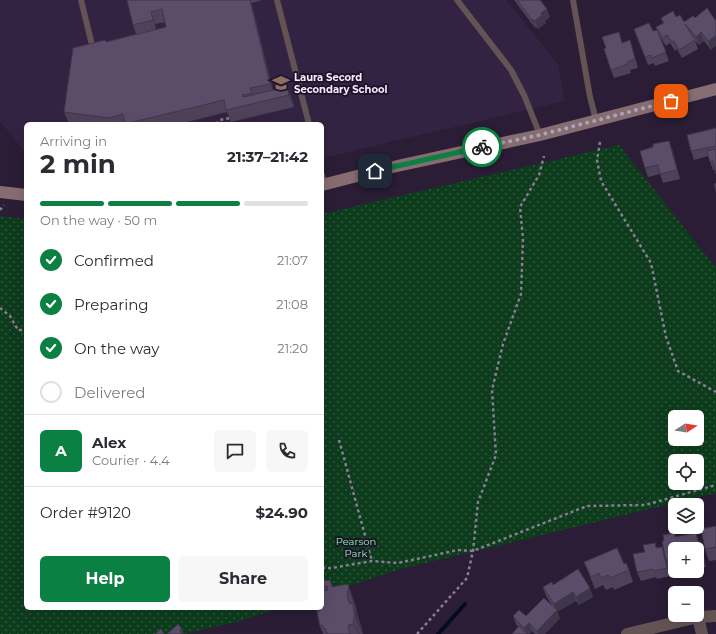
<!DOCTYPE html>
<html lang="en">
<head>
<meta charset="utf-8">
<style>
  :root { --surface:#fff; --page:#f7f7f7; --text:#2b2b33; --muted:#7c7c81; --line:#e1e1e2; --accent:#0b8043 }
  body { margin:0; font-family:Montserrat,sans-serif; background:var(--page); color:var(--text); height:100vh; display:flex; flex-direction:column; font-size:15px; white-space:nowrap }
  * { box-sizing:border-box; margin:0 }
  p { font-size:13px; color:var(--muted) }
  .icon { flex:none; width:22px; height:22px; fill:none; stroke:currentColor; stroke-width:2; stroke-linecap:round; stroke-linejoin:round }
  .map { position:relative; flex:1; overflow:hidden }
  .sheet { position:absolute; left:24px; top:122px; width:300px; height:488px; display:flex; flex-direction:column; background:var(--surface); border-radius:6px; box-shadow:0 4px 16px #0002 }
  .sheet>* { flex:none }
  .needle { width:26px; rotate:78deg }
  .tools { position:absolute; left:668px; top:410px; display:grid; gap:8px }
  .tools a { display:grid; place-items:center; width:36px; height:36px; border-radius:6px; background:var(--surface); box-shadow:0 4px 16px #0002; font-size:20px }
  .pin { position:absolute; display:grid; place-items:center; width:34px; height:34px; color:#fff; margin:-17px; border-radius:8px; box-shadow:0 2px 6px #0006 }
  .courier { position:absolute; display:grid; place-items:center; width:40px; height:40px; margin:-20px; border:3px solid #0b8043; border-radius:50%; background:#fff; color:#222; box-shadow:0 1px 5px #0007 }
  .head em { font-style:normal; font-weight:700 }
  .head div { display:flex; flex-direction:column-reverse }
  .head { display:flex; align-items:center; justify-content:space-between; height:68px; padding:0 16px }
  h1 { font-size:26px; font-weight:700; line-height:30px }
  .bar { display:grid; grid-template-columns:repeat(4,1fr); gap:6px 4px; align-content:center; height:48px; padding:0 16px }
  .bar i { height:5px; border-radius:3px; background:var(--line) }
  .bar .selected { background:var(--accent) }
  .bar p { grid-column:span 4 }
  .line { display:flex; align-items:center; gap:10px; padding:0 16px; border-top:1px solid var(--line) }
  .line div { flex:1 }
  .round { display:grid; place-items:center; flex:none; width:42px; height:42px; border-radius:6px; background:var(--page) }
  ol { padding:0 16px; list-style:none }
  li { display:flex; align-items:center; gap:12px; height:44px }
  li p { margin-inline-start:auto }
  li .icon { padding:4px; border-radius:50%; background:var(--accent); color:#fff; stroke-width:4 }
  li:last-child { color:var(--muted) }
  li i { width:22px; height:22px; border:2px solid var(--line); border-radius:50% }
  .cta { display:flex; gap:8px; margin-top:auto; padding:8px 16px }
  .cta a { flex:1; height:46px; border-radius:6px; background:var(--accent); color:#fff; font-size:16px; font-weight:700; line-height:46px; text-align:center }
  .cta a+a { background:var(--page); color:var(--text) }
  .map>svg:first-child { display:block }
  .built { fill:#332342 }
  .park { fill:url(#park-dots); fill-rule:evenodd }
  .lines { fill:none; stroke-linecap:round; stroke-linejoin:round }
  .stream { stroke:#000d21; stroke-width:4 }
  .path { stroke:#887d92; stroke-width:2.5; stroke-dasharray:3 3; stroke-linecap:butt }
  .service { stroke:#635355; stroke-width:6 }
  .minor { stroke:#635355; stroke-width:12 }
  .secondary { stroke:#866d71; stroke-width:12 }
  .wall { fill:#4e425a; fill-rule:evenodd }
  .shaded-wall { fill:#40364a }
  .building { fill:#5b4d69; stroke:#40364a }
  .done { stroke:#ada4b7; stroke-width:4; stroke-dasharray:0 7.2 }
  .route { stroke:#0b8043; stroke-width:5 }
  .labels { text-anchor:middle; stroke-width:4; stroke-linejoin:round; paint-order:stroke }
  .poi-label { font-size:10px; font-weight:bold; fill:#f4ecfd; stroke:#20132b; text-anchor:start }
  .park-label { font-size:10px; fill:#86faa4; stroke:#20132b }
</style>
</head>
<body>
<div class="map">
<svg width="716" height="634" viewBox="0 0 716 634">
  <defs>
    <pattern id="park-dots" width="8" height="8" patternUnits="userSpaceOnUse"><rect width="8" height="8" fill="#0d3c1d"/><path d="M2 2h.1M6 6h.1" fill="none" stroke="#31583f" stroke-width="1.8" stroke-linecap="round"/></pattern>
  </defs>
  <rect width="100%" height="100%" fill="#2a1d35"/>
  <path class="built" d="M0,0H506L558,64L565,101L322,158V124H26V154L0,121Z"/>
  <path class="park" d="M619,145L716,268V493L397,570L322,595V214ZM675,417H697V439H675ZM675,461H697V483H675Z
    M0,216L26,219V608H280L240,621L184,634H0Z"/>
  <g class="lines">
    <path class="stream" d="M438,634L465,604"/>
    <path class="path" d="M216,124L220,120L230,118
      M600,142L597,160L601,181L651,263L666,337L678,371L716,392
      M0,210L4,205
      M0,308L10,316L18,330H26
      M339,440L372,561
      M322,568H332L372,561L398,563L458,550L473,551L587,506L645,505L716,485
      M417,634L467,578L473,551L478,502L496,455L492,390L503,344L521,294L523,239L520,207L539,175L544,156"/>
    <path class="service" d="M81,0L93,49
      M277,0L309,124
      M457,0L511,70L524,95L540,135
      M573,0L590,97L596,120
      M322,175L324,184"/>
    <path class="minor" d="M698,617L702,634
      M627,634L698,617L716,616"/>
    <path class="secondary" d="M322,185L388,168L540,135L716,89
      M0,192L26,195"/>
  </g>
  <path class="wall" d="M127,0H260V1L251,3L253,9L273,90L287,87L292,99L294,107L231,122L227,112L179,124H69L64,112L106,42L136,34L133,25ZM165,22L166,27L156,30L155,24Z
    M514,0H540L550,17L545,21L546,23L538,29L536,27L535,28Z
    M676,17L684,22L695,18L716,21L711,50L704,41L699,45L695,41L698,49L682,58L677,49L675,51L670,43L666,46L659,35L656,27L663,23L661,18Z
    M657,30L669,61L655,66L654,63L648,65L637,37Z
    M630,40L638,68L630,70L631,73L614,78L611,70L622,43Z
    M716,128V174L715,170H713L708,156L694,160L691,151Z
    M653,147L672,149L680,179L663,183L660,174L648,177L645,168Z
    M716,526V560L709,561L705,549Z
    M674,533L676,537L701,545L706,567L697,569V549H675V571H678L671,573L667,563L670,576L657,579L656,577L641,581L637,572L645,552L655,543L657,548L662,547L665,553L664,541Z
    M584,562L624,564L629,570L633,582L614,590L613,587L606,590L603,585L595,589Z
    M330,580L333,587L348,584L356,607L357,613L361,626L363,634H323L320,626L318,612L316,608H322L323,591L322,581Z
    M553,585L593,597L579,605L576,601L557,612L560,618L545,634H535L532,631L529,634H512L518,627L516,624L513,616H526L553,607L546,596L543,587Z"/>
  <path class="shaded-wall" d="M250,0L253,9L274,96L270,84Z
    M547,9L550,17L545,21L546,23L538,29L535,21L541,13Z
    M151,12L155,24L157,32L153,20Z
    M533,19L536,27L535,28L532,20Z
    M701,32L704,41L699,45L696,37Z
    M716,36V46L711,50L708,41Z
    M287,87L292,99L294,107L289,95Z
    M669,141L672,149L680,179L677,170Z
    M696,533L701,545L706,567L701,555Z
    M662,547L665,555L670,576L667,568Z
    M348,584L356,607L357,613L349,591Z
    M590,588L593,597L579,605L576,597Z
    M347,591L354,609L353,603L361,626L363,634H362L355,617L354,611Z
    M573,592L576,601L557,612L560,618L545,634H538L537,631L556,611L554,604Z
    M354,617L360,634H359Z
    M353,620L358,634H357L354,624Z
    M529,623L532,631L529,634H527L524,628Z
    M182,629L184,634H181L180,630Z"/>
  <path class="building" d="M127,0H250L270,84L250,88L252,93L242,95L243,97L287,87L289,95L226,110L224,100L125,124L123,114L109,118L64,112L73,48L105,40L106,42L166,27L162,9L151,12L153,20L133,25Z
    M517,0H540L547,9L541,13L542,15L535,21L533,19L532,20Z
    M707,8L716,21V36L708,41L701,32L696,37L685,24L695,40L679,50L674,41L672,42L667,35L663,38L656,27L664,23L661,18L673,11L676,17L680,15L684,22L693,16L695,18Z
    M649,23L653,31L657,30L666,52L652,58L651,55L645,57L634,29Z
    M619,32L622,43L630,40L635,59L627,62L628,64L611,70L604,49L606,48L602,37Z
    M716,128V146L691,151L687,135Z
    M669,141L677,170L660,174L658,165L645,168L640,151L653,147V144Z
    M716,149V174L713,161L710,162L707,151Z
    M716,183V192L714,184Z
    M716,526V547L705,549L701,529Z
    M674,533L675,537L696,533L701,555L697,556V549H675V558L666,560L662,541H664L663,535Z
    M655,543L656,548L662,547L667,568L654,571L653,569L637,572L633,554L645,552L643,545Z
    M617,548L624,564L626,563L629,570L610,578L608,575L601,578L599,573L591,577L584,562Z
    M578,569L590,588L576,597L573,592L554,604L543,587L552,582L553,585Z
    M330,580L332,587L348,584L349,591H347L348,594H347L348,601H349L350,604L353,603L355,617H354V620H353L354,624L348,625L350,634H327V633L325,628H323V625L320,626L317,612H319V608H322V591L328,590L327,586L322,587V581Z
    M544,598L557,610L537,631L529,623L524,628L513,616L519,610L526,616Z
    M178,624L182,629L180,630L182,633H181L182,634H167Z
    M519,626L527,634H512Z
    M161,629L164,634H155Z"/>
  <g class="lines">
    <path class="done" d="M482,147L540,135L671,101"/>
    <path class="route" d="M375,171L482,147"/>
  </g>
  <defs>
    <g id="school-bare" transform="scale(1.38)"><path d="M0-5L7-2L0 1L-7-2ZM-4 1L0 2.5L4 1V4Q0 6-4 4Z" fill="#8d6e63" stroke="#20132b" stroke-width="2.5" paint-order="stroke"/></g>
  </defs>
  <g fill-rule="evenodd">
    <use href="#school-bare" x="281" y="83"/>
  </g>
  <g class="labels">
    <g class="poi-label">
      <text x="294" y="81">Laura Secord<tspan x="294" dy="12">Secondary School</tspan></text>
    </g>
    <g class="park-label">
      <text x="356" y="545">Pearson<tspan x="356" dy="12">Park</tspan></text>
    </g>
  </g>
</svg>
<div class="tools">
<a><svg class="needle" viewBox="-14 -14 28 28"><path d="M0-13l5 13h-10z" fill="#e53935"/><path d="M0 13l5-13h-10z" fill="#7c7c81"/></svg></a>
<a><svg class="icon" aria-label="locate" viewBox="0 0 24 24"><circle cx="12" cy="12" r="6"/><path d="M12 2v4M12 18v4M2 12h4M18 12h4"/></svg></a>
<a><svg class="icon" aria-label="layers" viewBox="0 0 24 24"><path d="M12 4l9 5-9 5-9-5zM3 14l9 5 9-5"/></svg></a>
<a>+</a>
<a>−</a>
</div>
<div class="pin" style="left:671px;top:101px;background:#ea580c"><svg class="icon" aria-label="bag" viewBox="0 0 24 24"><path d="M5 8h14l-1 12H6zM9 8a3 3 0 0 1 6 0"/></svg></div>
<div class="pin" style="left:375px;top:171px;background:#1f2937"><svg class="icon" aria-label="home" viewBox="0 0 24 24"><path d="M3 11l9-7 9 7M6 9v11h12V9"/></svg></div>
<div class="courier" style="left:482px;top:147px"><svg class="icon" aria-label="bike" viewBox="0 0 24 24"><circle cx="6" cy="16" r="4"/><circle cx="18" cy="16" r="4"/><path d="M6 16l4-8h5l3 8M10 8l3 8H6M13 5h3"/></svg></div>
<section class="sheet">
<div class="head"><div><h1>2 min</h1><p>Arriving in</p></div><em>21:37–21:42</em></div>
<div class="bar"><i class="selected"></i><i class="selected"></i><i class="selected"></i><i></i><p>On the way · 50 m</p></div>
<ol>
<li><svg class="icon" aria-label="check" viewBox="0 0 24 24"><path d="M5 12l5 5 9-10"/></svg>Confirmed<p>21:07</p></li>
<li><svg class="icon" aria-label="check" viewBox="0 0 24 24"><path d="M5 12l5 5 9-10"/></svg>Preparing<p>21:08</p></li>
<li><svg class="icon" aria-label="check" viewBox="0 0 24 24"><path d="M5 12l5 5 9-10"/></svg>On the way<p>21:20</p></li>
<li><i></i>Delivered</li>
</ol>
<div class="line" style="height:72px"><b class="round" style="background:var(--accent);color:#fff">A</b><div><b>Alex</b><p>Courier · 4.4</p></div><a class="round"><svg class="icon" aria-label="chat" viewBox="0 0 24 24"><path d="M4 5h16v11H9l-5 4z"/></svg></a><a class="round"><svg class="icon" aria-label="phone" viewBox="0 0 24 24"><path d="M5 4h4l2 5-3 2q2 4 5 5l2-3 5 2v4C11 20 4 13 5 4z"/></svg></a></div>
<div class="line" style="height:52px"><div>Order #9120</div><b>$24.90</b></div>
<div class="cta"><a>Help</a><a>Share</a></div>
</section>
</div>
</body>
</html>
